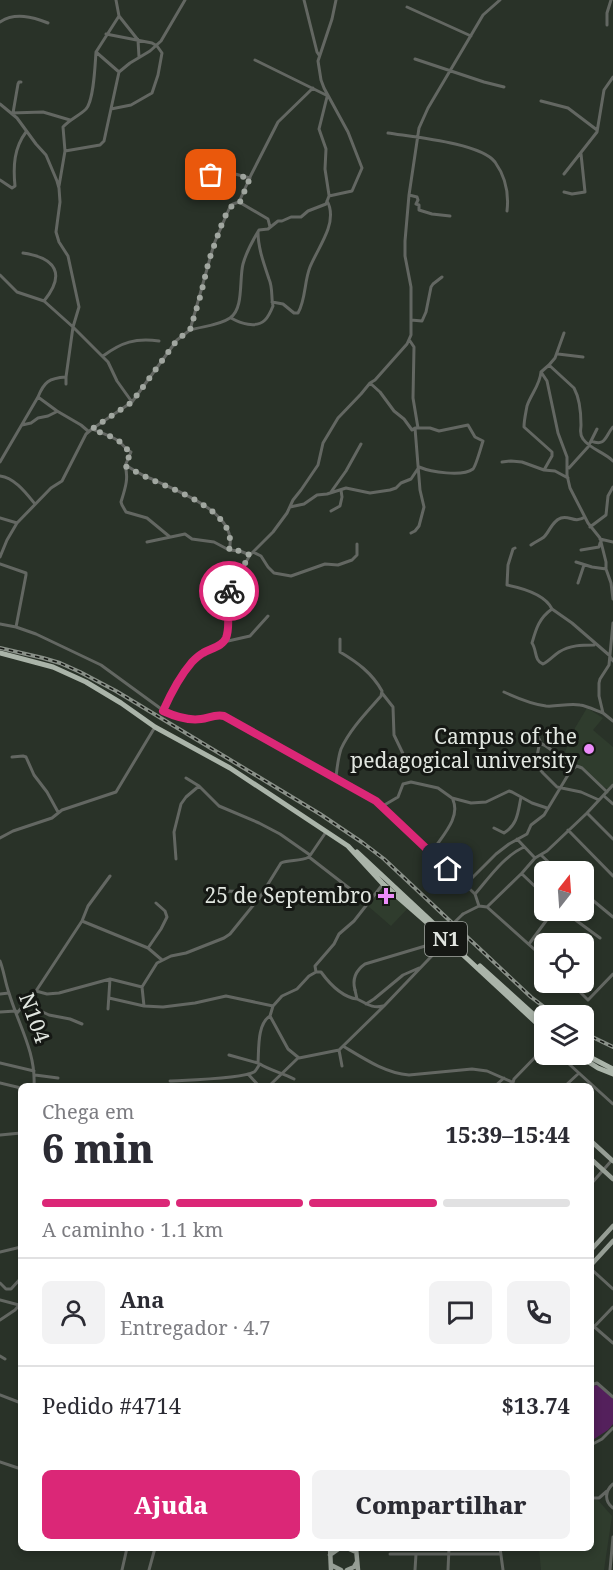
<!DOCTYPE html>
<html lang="pt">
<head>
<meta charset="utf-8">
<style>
  :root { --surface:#fff; --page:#f2f2f3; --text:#2b2b33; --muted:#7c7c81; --line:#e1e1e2; --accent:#db2777 }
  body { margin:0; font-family:"Noto Serif",serif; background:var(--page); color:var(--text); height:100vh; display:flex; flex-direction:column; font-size:22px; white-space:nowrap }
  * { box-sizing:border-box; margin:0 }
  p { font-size:20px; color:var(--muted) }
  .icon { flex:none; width:33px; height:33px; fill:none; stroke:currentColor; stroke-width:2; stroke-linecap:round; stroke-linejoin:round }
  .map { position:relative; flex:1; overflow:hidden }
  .sheet { position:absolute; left:18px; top:1083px; width:576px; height:468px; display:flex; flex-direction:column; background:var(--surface); border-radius:9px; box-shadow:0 3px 9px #0003 }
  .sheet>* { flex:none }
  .needle { width:39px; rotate:17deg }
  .controls { position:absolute; left:534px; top:861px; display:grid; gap:12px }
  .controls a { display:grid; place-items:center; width:60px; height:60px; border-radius:9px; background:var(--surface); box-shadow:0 3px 9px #0003; font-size:30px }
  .pin { position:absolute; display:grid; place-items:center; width:51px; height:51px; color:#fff; margin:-26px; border-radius:12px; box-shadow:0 3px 9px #0006 }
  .courier { position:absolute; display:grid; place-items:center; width:60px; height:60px; margin:-30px; border:4px solid #db2777; border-radius:50%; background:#fff; color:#222; box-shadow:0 2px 8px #0007 }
  .overview em { font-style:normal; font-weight:800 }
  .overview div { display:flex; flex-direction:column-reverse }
  .overview { display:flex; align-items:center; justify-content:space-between; height:102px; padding:0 24px }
  h1 { font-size:39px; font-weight:800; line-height:45px }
  .bar { display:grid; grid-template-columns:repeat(4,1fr); gap:9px 6px; align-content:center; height:72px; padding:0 24px }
  .bar i { height:8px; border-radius:4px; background:var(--line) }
  .bar .selected { background:var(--accent) }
  .bar p { grid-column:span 4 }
  .line { display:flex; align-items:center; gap:15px; padding:0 24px; border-top:2px solid var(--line) }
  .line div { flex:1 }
  .round { display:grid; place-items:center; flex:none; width:63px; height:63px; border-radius:9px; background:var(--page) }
  .button { display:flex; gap:12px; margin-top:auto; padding:12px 24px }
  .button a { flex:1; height:69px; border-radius:9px; background:var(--accent); color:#fff; font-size:24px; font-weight:800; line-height:69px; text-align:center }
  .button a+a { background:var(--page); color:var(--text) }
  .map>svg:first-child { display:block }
  .built { fill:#2f3c2d }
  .green { fill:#54205c }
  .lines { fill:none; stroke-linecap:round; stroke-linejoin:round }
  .minor { stroke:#636762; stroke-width:3 }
  .major { stroke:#969e95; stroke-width:4.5 }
  .highway { stroke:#aab4a9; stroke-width:5 }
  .rail-casing { stroke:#899088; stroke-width:4 }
  .rail { stroke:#151814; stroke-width:1.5; stroke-dasharray:4.5; stroke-linecap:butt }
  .minor-bridge { stroke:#636762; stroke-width:3 }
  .done { stroke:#a1a7a0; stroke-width:6; stroke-dasharray:0 10.8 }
  .route { stroke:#db2777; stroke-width:8 }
  .poi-dot { fill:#ec8cfa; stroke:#151814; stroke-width:2 }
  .labels { text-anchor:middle; stroke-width:6; stroke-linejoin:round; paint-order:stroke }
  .shield { fill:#151814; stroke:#a4a8a3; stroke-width:1.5 }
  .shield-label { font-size:20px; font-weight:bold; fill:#e1e6e0 }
  .poi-label { font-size:21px; fill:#e1e6e0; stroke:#151814; text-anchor:end }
  .street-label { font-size:21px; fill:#e1e6e0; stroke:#151814 }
</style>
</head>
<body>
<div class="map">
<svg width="613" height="1570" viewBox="0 0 613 1570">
  <rect width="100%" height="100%" fill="#293228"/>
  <path class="built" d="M587,708L603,718L593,730L613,747V783L608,789L599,784L565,752L575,728Z
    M384,886L408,908L391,926L368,906Z
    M597,1499L612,1516L604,1570H541L539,1548H591V1500Z"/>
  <path class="green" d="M598,1385L613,1399V1424L608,1430L591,1441V1388L593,1386Z"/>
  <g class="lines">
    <path class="minor" d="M116,0L119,16L138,40L139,57
      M304,0L317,52L319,55
      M407,7L471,36
      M119,16L96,52L119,72
      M0,22C15,12 33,17 48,23
      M607,25V13L611,0
      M106,34L152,43L157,46L162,53L158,75L152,93L131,105L111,109
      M415,59L484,82L504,87
      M255,60L326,95
      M327,97L319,129L326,149L325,169L329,195
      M541,101L568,108L597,130
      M0,104L17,118L36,144L46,155L57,181L59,188L60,202L56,232L59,242L68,256L79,307L73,327L108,362L117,381L132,402
      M11,113L43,112L70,120
      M13,113L18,84L19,82H21
      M388,133C413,137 480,143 495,162C505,176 509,194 507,211
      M65,151L100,145L104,141L119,72L130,63L150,51L161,41L185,0
      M564,174L597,132L604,90L613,77
      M211,175L235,174L250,178
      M0,180L12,188L15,186C13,166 14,148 26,132
      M59,186L65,151L63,127C70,119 79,116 86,109C94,100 95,65 96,52
      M564,192L572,194L585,192L581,154
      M409,195L417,197L418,200L416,204L419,205V210L432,214L450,216
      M239,202L268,219L270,227
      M23,253C56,258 66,274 44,301
      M0,275L17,292L44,301L73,327L66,377C49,378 44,382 38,397L0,462
      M272,302L283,304L294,313H298C306,299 304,282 310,267C315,255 324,241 328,229C331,221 332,209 327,201
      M231,318C240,323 256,329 265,320C269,316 271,311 273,306C271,298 273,288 269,279C264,264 258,248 258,232
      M411,320L422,321L426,312L431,287L433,284L442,277
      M190,330C203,326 218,326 230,318C244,309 239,279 243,264C246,253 253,240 259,230L268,229L278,221H282L291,217H301L308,211L326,204L329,196L352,191L362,168L348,132L324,88L321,80L318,61L332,19L336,0
      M410,341L414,347L413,398L418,428
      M558,354L583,357
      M103,356C122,342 135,338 159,341
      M549,365L574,388C580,399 581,413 581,425C581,430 579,434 583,439C590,449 604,452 613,461
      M541,372L547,381L558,433L567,457V475L570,488L588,523L600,538L606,562V569L611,583L613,599
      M66,377V384
      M370,383L380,392L394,411L404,419L412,430L415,428L420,490L424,507L419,526L415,531L411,533
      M38,397L57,411L81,425L88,431
      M22,425L31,423L38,418L48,416L56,412
      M92,429C101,433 112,436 120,442C124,446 125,449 131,452L125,466C129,478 125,489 121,502L122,505L126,512L147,518L170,537
      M591,441C606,447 605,436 613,427
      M502,462L511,461L522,462L544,470L555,471L568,478
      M127,466C135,471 143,476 152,479C177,491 240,513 229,550
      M569,468L588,447L597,429
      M544,470L552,456V452L524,427C524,420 526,412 527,406C531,394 540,385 541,372L549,365L555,358L564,333
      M0,476C15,478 26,493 35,504
      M331,492L346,471L361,444
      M290,507L304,504L317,495L327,494L346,488L370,493L390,490L396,488L401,483L411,479L419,467C431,472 462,477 473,469C476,466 481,447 483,441L475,437L468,425L439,431L430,428H415
      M331,511L340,506L342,497L341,490
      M0,518L17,523
      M590,527L606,515L608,496L613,487
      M600,539L613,542
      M147,542L185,534L192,539L214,542L229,550L240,551L250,555
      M531,545C535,542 540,540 544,537C550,531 552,521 561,518C570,515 574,524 585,517
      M515,548L513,549L508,565L507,585C522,588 545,594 552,609L572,623L609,655L613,661
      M581,550L599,547L600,543
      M253,552L261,556L268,567L274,573L291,576L325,564L338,565L352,560L357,555V544
      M0,557L7,540L17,523L51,488L62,481L86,434L92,429L132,402L177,340L190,330L214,244L229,209L233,204L239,202L251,175L278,122L313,88
      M576,562L592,567L606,569
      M0,564L26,573V575L16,627L0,624
      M578,583L584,565
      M552,609C539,618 536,629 532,643C537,650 534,661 543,664C549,661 553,656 559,652C570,645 582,645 594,645
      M613,623L609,665L600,679L599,683V696L603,713L613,721
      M16,627L36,634L101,665L164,711C175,716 187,720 199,719C208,718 215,714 224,716L376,801L475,894L479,906
      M225,639L228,641L250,636L268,616
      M504,692C517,698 531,704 546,706C557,707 568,703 580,705C587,706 595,710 603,713
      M382,693L393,707L394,735L407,762
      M163,711L172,692L192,663L201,654L219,646L225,639L228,625L227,596L237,573L242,569L250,555L273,532L287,513L293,500L301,490L318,465L323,443L338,418L361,394L370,383L375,380L407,344L411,335V287L405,256V241L409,195L419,128L428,108L483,15L500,0
      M535,730L540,741L536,761L538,767L543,773L557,787L581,792L599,800
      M540,743C553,748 560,760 571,770
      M12,757L23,756L26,757L34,775L47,792L58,812
      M336,777C337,768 338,758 341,749C350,729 367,712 381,696L382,691C372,673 357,662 340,652V639
      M186,778L199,786L219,806L259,823L280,834L310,855
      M604,796L613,804
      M381,807L398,797L403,784L411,782L438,788L452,798L471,803L486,802L509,791L512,792L532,803L547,808
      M587,813L613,839
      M494,828L504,833C518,824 518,812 521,797
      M568,830L613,876
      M0,838L13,831L52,818L62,810L116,792L155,727
      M517,839L535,858
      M432,852C441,837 461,818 453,800
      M541,855L559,872
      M309,857L367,902
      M176,859L174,832L181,804L186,797L199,786
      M522,874L544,895
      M110,876L88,906L82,921L148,948L162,960
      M465,885L496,854L509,844L527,834L531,825L544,815L571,770L577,766L582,768L607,792
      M584,893L613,917
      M475,894C489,878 504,856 524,847
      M206,900L215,894L227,891L253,892L260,897
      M479,906L487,907L544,958
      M487,907L522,873L535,858L547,851L587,813L613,785
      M562,910L600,938
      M463,914L479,906
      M529,944L554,910
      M148,948L161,929L167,917L165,911L156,903
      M0,961C4,971 5,982 9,993C18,1024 36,1052 34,1086
      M316,972L309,976L297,989L282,996L273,1006L270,1016L288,1049L299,1058L339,1050L384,1006L448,939
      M316,972L315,966L334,944L339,934L354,921L383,884
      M316,972H321C329,983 342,997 357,999
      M570,982L588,1000L613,974
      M355,990L357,999C366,1003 372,1009 383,1006
      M36,991L47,994L59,993L110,979L142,987
      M0,994L9,993
      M109,998L144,1006L163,1007L195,1003L226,996L273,1006
      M26,1004L49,1015L70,1019L82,1024
      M366,1004L374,999L403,975L419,968
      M144,1006L142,987L157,963L171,956L186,953L224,938L230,934L260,897L281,863C289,859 300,862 309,857L326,832
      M108,1009L110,979
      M0,1012L16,1011
      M17,1013L36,991L82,921
      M343,1046C363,1058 385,1073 409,1075L472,1069L487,1071L512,1082
      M339,1050L342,1066
      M558,1054L613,1104
      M229,1055L258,1063
      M0,1063L34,1071
      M259,1064L258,1063C259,1049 257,1024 270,1016
      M248,1074L259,1086
      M35,1075L58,1078
      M170,1081C186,1080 242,1079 254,1072C256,1071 258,1066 260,1064C269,1070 283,1073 294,1079
      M0,1083L21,1088
      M269,1086L298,1058
      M495,1086L504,1078
      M512,1086L514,1079L544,1048
      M565,1086L579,1073
      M0,1135L21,1133
      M591,1184L612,1160
      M0,1252L21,1247
      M591,1269L613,1289
      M0,1283L6,1289H11L21,1278
      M0,1300L19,1305
      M0,1320L15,1310L21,1303
      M591,1324L613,1343
      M591,1330L613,1307
      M0,1356L5,1359
      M591,1385L597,1383L613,1397
      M0,1395L21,1403
      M591,1445L602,1439L613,1428
      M0,1462L21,1469
      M613,1484C605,1491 604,1501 613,1508
      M591,1498H599
      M599,1498L607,1491
      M500,1548L503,1570
      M390,1554H501
      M122,1570L127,1548
      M149,1570L155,1548
      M415,1570L416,1554
      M448,1570L449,1548
      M610,1570L613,1537"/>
    <path class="major" d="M591,1141L613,1161
      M591,1159L613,1179
      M591,1250L613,1226
      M591,1265L613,1241
      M330,1548L331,1570
      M347,1548L356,1552
      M356,1548L358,1570
      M330,1555L340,1548
      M331,1565L341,1570
      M347,1570L354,1567L357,1562"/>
    <path class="highway" d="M0,653L53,667L86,682L121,703L155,727L230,768L348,846L383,884L447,940L544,1030
      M357,852L447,936
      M480,966L544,1024
      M576,1054L598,1068L613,1074
      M584,1054L613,1069"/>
    <g class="rail-casing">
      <path id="rail" d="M0,648L43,658L60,663L80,672L116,691L320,814L363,843L384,859L531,997L556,1016
        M584,1033L613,1047"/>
    </g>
    <use href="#rail" class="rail"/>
    <path class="minor-bridge" d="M355,990C352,979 355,971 365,964L432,944L463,914"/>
  </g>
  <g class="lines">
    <path class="done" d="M211,175L227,174L250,178L240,202L233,204L224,218L209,260L201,294L190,330L177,340L132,402L92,429C101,433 112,436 120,442C125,446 125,449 131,452L125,466C135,471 145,477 155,481C180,492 239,514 229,550L240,551L250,555C243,567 235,578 229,591"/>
    <path class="route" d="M229,591C224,606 232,622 226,638C222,647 211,648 203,653C199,655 195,659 192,662C179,677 171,693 163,711C174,716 188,721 201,719C209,718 215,714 224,716L376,801L448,869"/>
  </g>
  <g class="poi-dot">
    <circle cx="589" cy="749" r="6"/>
    <path d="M383 887h6v6h6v6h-6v6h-6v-6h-6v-6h6z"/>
  </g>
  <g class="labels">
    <rect class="shield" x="425" y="922" width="42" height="34" rx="4.5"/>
    <g class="shield-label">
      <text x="446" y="946">N1</text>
    </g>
    <g class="poi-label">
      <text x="577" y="744">Campus of the<tspan x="577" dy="24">pedagogical university</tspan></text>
      <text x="372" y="903">25 de Septembro</text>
    </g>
    <g class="street-label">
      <text transform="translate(34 1018) rotate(70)" y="7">N104</text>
    </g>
  </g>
</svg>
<div class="controls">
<a><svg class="needle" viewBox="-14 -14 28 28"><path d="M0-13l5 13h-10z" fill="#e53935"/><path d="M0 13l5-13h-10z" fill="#7c7c81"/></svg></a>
<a><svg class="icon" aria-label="locate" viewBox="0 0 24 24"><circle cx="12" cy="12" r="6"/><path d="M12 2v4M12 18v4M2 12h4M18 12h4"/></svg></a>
<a><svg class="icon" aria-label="layers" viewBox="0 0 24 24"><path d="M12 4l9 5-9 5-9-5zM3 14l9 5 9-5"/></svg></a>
</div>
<div class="pin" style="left:211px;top:175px;background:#ea580c"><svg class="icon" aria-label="bag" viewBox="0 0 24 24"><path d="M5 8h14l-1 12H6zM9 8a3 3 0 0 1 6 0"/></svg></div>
<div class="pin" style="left:448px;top:869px;background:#1f2937"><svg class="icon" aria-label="home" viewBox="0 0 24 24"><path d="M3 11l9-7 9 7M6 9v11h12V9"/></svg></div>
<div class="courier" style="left:229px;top:591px"><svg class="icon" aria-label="bike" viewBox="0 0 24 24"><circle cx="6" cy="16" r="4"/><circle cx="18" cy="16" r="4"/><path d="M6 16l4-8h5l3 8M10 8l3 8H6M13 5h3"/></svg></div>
<section class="sheet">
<div class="overview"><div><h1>6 min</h1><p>Chega em</p></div><em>15:39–15:44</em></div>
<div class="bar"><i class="selected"></i><i class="selected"></i><i class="selected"></i><i></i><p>A caminho · 1.1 km</p></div>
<div class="line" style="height:108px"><a class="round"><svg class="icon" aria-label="person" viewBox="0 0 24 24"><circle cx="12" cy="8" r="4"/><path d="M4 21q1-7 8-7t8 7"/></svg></a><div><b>Ana</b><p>Entregador · 4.7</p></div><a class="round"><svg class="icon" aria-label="chat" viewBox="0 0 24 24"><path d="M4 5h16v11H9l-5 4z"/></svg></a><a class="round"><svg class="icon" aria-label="phone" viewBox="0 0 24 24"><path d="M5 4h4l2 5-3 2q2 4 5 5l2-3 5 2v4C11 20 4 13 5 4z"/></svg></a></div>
<div class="line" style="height:78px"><div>Pedido #4714</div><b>$13.74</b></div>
<div class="button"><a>Ajuda</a><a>Compartilhar</a></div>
</section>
</div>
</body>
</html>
